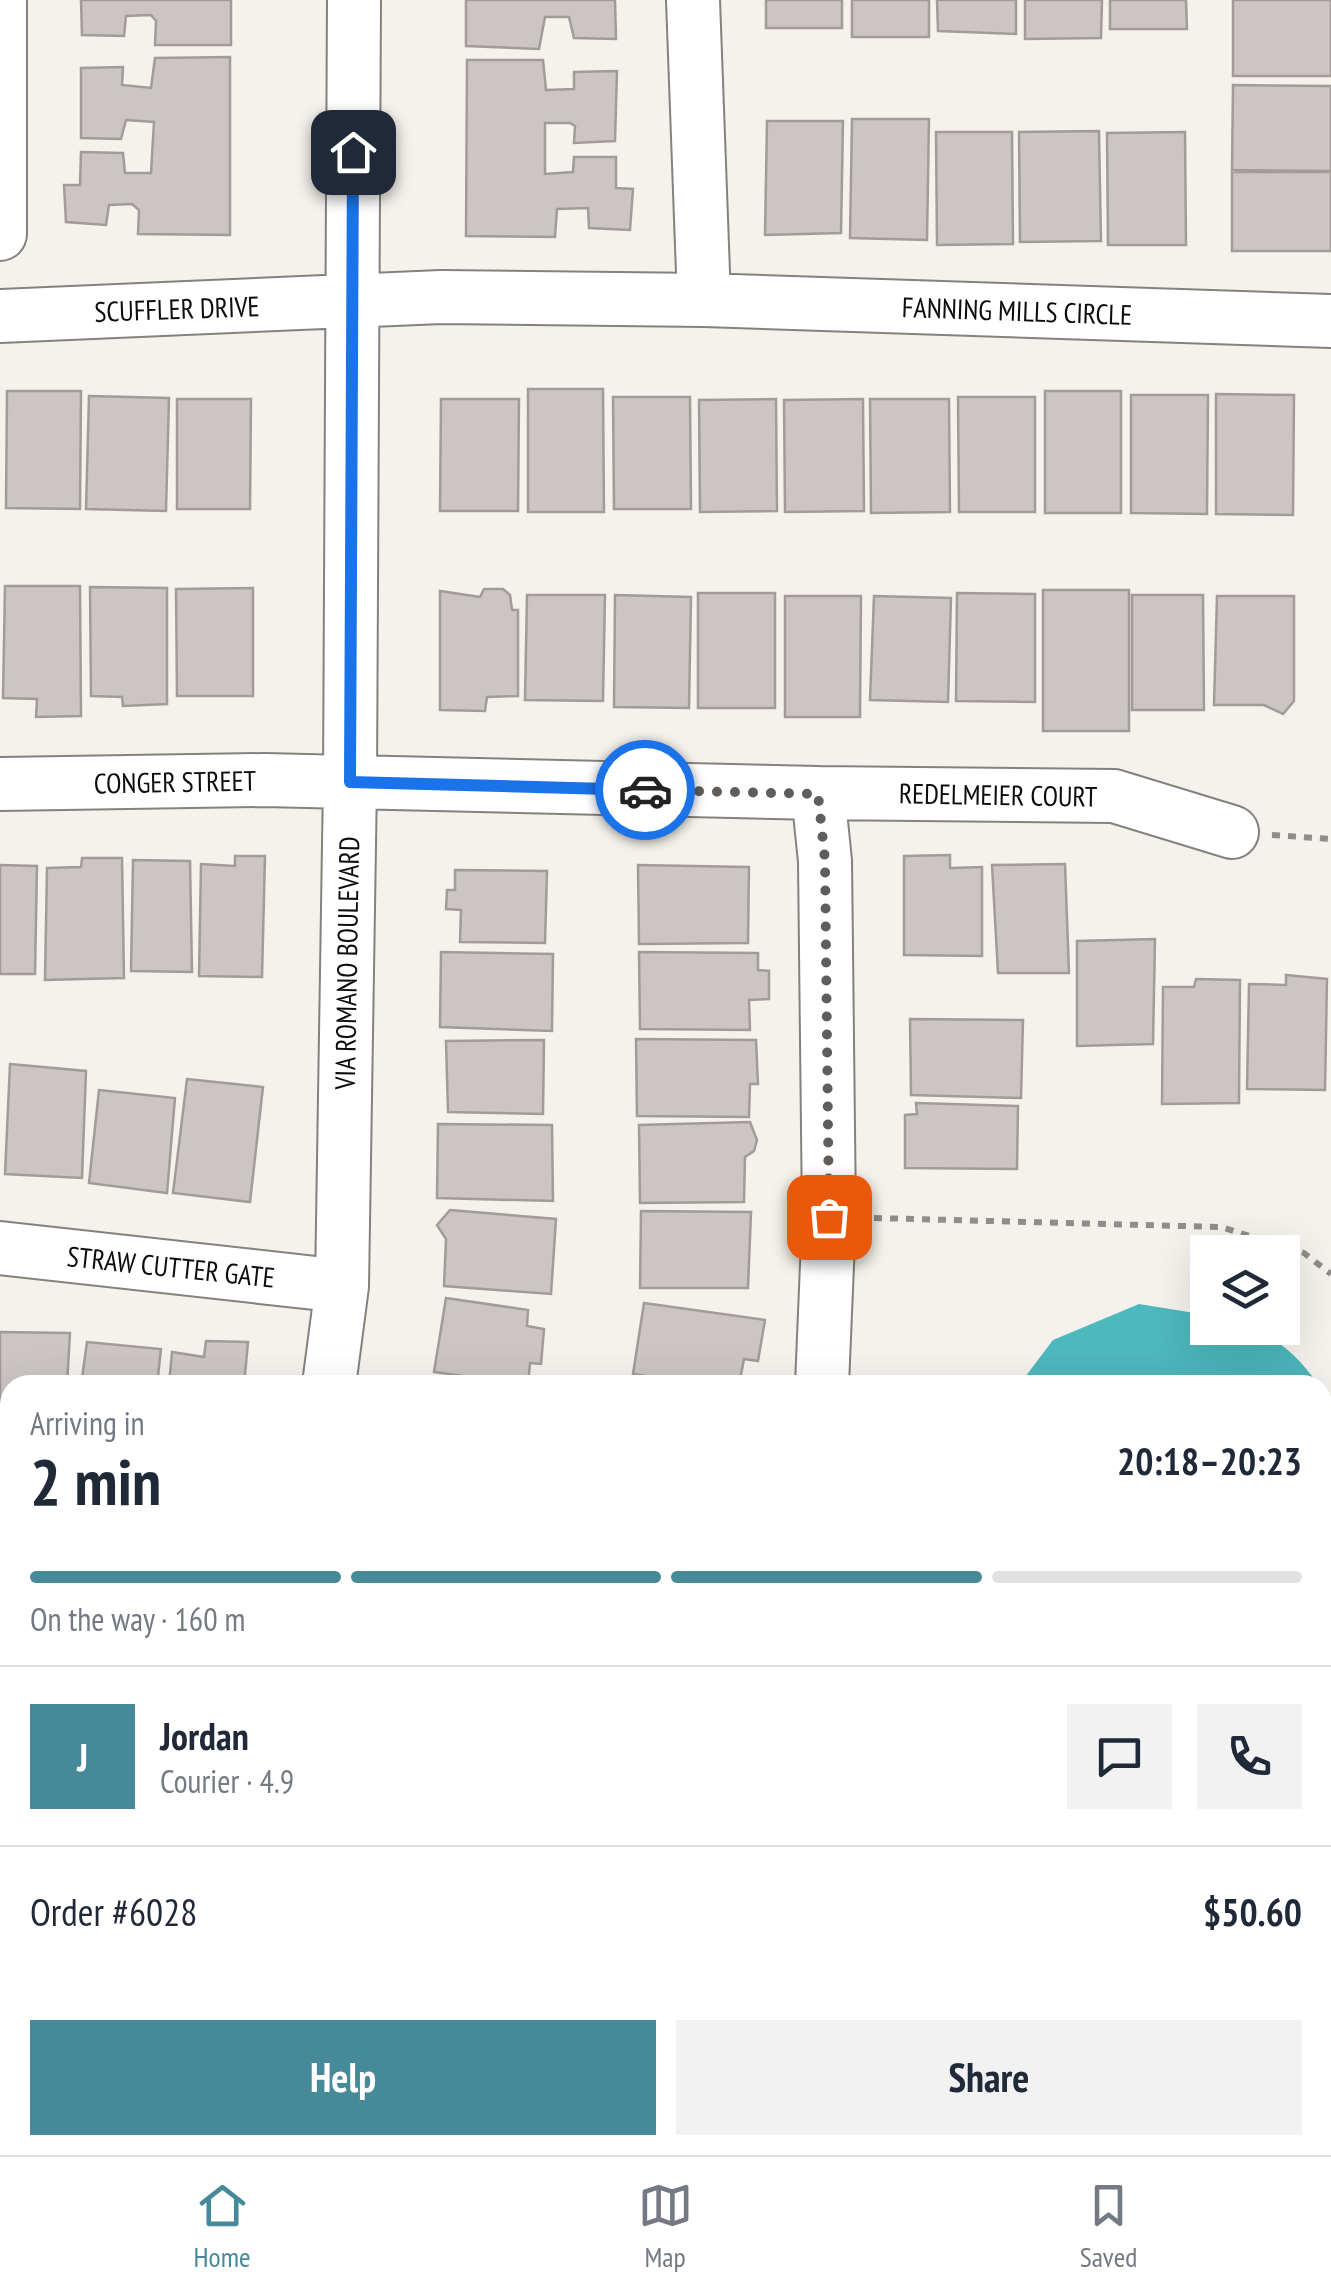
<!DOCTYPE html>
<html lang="en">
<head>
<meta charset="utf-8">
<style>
  :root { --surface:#fff; --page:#f2f2f3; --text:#1f2937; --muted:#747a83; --line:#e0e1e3; --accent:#468999 }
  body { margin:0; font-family:"PT Sans Narrow",sans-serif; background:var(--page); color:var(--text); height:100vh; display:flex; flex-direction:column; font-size:38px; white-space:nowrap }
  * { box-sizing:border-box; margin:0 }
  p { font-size:32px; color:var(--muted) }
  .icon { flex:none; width:55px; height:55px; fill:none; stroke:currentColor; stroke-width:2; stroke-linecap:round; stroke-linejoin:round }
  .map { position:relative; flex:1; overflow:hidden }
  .panel { position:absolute; left:0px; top:1375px; width:1332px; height:780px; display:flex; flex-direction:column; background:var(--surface); border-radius:30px 30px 0 0; box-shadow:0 10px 40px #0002 }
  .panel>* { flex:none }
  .buttons { position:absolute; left:1190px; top:1235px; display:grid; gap:20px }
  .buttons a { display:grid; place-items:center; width:110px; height:110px; border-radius:0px; background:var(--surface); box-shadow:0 10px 40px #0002; font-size:50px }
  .pin { position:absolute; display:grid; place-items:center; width:85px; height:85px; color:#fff; margin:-42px; border-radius:20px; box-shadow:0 5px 15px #0006 }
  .courier { position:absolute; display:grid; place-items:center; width:100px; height:100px; margin:-50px; border:8px solid #1a73e8; border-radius:50%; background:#fff; color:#222; box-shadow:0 2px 12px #0007 }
  .summary em { font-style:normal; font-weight:700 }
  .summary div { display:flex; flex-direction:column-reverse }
  .summary { display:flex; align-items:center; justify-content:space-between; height:170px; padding:0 30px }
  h1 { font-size:65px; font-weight:700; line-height:75px }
  .bar { display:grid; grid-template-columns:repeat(4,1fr); gap:15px 10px; align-content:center; height:120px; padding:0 30px }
  .bar i { height:12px; border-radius:8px; background:var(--line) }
  .bar .on { background:var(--accent) }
  .bar p { grid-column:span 4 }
  .line { display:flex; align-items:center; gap:25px; padding:0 30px; border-top:2px solid var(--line) }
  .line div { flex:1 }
  .round { display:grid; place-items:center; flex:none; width:105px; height:105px; border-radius:0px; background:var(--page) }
  .primary-button { display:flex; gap:20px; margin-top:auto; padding:20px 30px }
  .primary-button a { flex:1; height:115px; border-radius:0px; background:var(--accent); color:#fff; font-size:40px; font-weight:700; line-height:115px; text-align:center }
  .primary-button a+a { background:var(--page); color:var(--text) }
  .tabs { display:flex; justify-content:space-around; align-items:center; height:140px; border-top:2px solid var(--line); background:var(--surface); font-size:28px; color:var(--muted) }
  .tabs a { display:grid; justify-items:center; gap:5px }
  .tabs .on { color:var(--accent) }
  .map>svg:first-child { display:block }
  .green { fill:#c8eebf }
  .water { fill:#4db8bd }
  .building { fill:#cbc5c3; stroke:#a29c99; stroke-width:2.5 }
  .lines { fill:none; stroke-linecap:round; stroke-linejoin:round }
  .minor-casing { stroke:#85817d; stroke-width:56 }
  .path { stroke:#8f8c89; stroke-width:6; stroke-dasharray:8 8; stroke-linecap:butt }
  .minor { stroke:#fff; stroke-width:52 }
  .done { stroke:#605d5a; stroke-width:10; stroke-dasharray:0 18 }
  .route { stroke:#1a73e8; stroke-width:12 }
  .labels { text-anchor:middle; stroke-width:9; stroke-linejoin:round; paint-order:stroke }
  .street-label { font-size:28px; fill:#0f0d0c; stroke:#fff }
</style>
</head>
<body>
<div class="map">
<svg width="1331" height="2155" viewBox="0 0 1331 2155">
  <rect width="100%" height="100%" fill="#f5f1ec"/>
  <path class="green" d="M287,2145H764L763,2155H286Z"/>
  <path class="water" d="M1139,1304L1207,1315L1208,1328C1265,1328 1284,1339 1319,1385H1019L1053,1340Z
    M1323,1389L1331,1401L1328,1656L1322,1655Z
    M952,2145H1090L1086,2155H952Z"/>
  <path class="building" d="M81,0H231V45H155L156,21L151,15L126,16L124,36L82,35Z
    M466,0H615L616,39L574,38L569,17H545L539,49L466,46Z
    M766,0H842V28H766Z
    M852,0H929V37H852Z
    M937,0H1016V34L938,31Z
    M1025,0H1102L1101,38L1025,39Z
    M1110,0H1186L1187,29H1110Z
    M1233,0H1331V76H1233Z
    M230,57V235L138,234L139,210L132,204L109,205L106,225L66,222L64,185H80L81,152L123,153L125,173H151L154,122L126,120L121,139L81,138V68L123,67L122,85L151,88L155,58Z
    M467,60H543L546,90L574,89V72L617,71L615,141L574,143L575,126L570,123H545V174L573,172L574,157H616V188L633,189L630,230L589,228L588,208L557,209L555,237L466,236Z
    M1233,85L1331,86V171L1232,170Z
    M852,119H929L927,240L850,238Z
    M767,121H843L841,233L765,235Z
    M1099,131L1101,241L1020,242L1019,132Z
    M936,132H1012L1013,244L937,245Z
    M1185,132L1186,245H1108L1107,133Z
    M1232,172H1331V251H1232Z
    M528,389H603L604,512H528Z
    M7,391H81L80,509L6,508Z
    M1045,391H1121V513H1045Z
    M1216,394L1294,395L1293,515L1216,514Z
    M1131,395H1208L1207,514L1131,513Z
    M89,396L169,398L166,511L86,509Z
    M613,397H690L691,509H614Z
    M958,397H1035V512H959Z
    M177,399H251L250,509H177Z
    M441,399H519L518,511H440Z
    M776,399L777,511L700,512L699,400Z
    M863,399L864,511L785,512L784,400Z
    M870,399H949L950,512L871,513Z
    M5,586H80L81,716L36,717L37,699L3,698Z
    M90,587L167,588V704L123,706L122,697L91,696Z
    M253,588V696H177L176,589Z
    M484,589H503L510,595L512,610H518V696L487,697L485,711L440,710V591L480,597Z
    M1043,590H1129V731H1043Z
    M698,593H775V708H698Z
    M957,593L1035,594V702L956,701Z
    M527,595H605L603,701L525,700Z
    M615,595L691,597L689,708L614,707Z
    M1132,595H1203L1204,710H1132Z
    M785,596H861L860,717H785Z
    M874,596L951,598L948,702L870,700Z
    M1217,596H1294V701L1283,714L1264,705H1214Z
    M950,855V868L982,867V956L904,955V856Z
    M235,856H265L262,977L199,976L201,864L235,866Z
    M82,858H122L124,978L45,980L47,868L81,867Z
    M133,860L190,861L192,972L131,971Z
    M1065,864L1069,973H998L992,865Z
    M0,865L37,866L35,974H0Z
    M638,865L749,867L748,943L639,944Z
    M455,870L547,871L545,943L460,942L461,910L446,909L447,890H455Z
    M1155,939L1153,1044L1077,1046V941Z
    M441,952L553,954L552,1031L440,1027Z
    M639,952L758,953V970L769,971V999L749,1000L750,1030L640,1029Z
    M1286,975L1327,979L1325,1090L1247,1089L1249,984L1286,985Z
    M1196,979L1240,980L1239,1103L1162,1104L1163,987H1194Z
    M910,1019L1023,1020L1021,1098L911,1095Z
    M636,1039L756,1040L758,1084H750L749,1117L637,1116Z
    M544,1040L543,1114L448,1112L446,1041Z
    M10,1064L86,1071L82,1178L5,1174Z
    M187,1079L263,1087L250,1202L173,1193Z
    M99,1090L175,1098L167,1193L89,1183Z
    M916,1103L1018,1106L1017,1169L905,1168V1115L917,1114Z
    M750,1122L757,1140L754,1151L745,1157L744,1202L640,1203L639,1125Z
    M438,1124L552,1125L553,1201L437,1198Z
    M450,1210L556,1219L551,1294L444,1286L446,1239L437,1225Z
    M641,1211L751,1212L748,1288H640Z
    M446,1298L528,1310L527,1326L544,1329L541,1364L530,1363L528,1385L434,1372Z
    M644,1303L765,1320L758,1361L744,1359L739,1385H702L633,1374Z
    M0,1332L70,1333L67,1385H10V1426H0Z
    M206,1341L248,1342L244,1385H169L172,1352L204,1357Z
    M87,1342L161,1349L157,1385H81Z
    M0,1529H10V1637L0,1636Z
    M10,2051V2104L2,2103Z"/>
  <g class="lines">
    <g class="minor-casing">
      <path id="minor" d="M693,0L704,300
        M0,234V0
        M0,316L441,297L704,300L1331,321
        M0,784L264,780L818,793L825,861L829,1217L822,1385
        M818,793L1114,796L1232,832
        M0,1248L342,1286
        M329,1385L342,1286L350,782L354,0
        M0,1707L10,1709
        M223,2155L225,2145"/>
    </g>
    <path class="path" d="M1272,835L1331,839
      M874,1218L1221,1227L1304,1253L1331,1274
      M1244,2155L1245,2145"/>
    <use href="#minor" class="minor"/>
  </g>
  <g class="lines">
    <path class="done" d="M645,790L818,794L825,860L829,1217"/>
    <path class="route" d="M353,152L350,782L645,790"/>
  </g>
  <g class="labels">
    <g class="street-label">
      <text transform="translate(177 309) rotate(-2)" y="10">SCUFFLER DRIVE</text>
      <text transform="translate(1017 311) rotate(2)" y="10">FANNING MILLS CIRCLE</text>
      <text transform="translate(175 782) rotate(-1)" y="10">CONGER STREET</text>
      <text transform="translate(998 795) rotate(1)" y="10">REDELMEIER COURT</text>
      <text transform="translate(347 963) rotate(-89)" y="10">VIA ROMANO BOULEVARD</text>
      <text transform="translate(171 1267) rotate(6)" y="10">STRAW CUTTER GATE</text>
    </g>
  </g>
</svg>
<div class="buttons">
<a><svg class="icon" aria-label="layers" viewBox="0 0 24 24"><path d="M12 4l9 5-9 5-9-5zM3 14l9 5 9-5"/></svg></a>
</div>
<div class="pin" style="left:829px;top:1217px;background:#ea580c"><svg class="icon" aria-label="bag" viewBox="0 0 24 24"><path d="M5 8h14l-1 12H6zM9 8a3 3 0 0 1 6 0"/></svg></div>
<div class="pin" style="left:353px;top:152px;background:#1f2937"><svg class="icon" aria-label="home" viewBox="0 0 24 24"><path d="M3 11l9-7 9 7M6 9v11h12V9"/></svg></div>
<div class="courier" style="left:645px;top:790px"><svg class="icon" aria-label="car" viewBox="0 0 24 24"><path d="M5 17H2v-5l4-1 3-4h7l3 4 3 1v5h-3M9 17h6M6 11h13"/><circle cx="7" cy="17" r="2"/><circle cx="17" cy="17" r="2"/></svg></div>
<section class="panel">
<div class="summary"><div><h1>2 min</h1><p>Arriving in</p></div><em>20:18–20:23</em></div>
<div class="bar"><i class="on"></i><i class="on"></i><i class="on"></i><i></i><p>On the way · 160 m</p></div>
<div class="line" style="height:180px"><b class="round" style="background:var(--accent);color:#fff">J</b><div><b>Jordan</b><p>Courier · 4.9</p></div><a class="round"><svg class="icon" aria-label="chat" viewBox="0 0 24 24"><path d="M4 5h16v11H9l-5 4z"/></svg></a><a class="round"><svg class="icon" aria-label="phone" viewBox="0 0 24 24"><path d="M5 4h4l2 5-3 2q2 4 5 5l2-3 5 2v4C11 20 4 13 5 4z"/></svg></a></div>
<div class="line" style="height:130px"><div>Order #6028</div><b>$50.60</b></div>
<div class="primary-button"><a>Help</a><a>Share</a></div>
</section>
</div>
<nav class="tabs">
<a class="on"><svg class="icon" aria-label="home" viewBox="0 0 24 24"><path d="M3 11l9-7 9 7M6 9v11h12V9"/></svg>Home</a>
<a><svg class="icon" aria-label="map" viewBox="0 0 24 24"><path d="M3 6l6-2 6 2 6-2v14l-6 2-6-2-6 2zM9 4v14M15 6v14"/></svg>Map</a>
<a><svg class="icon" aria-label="saved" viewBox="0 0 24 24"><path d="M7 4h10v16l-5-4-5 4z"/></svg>Saved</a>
</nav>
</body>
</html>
